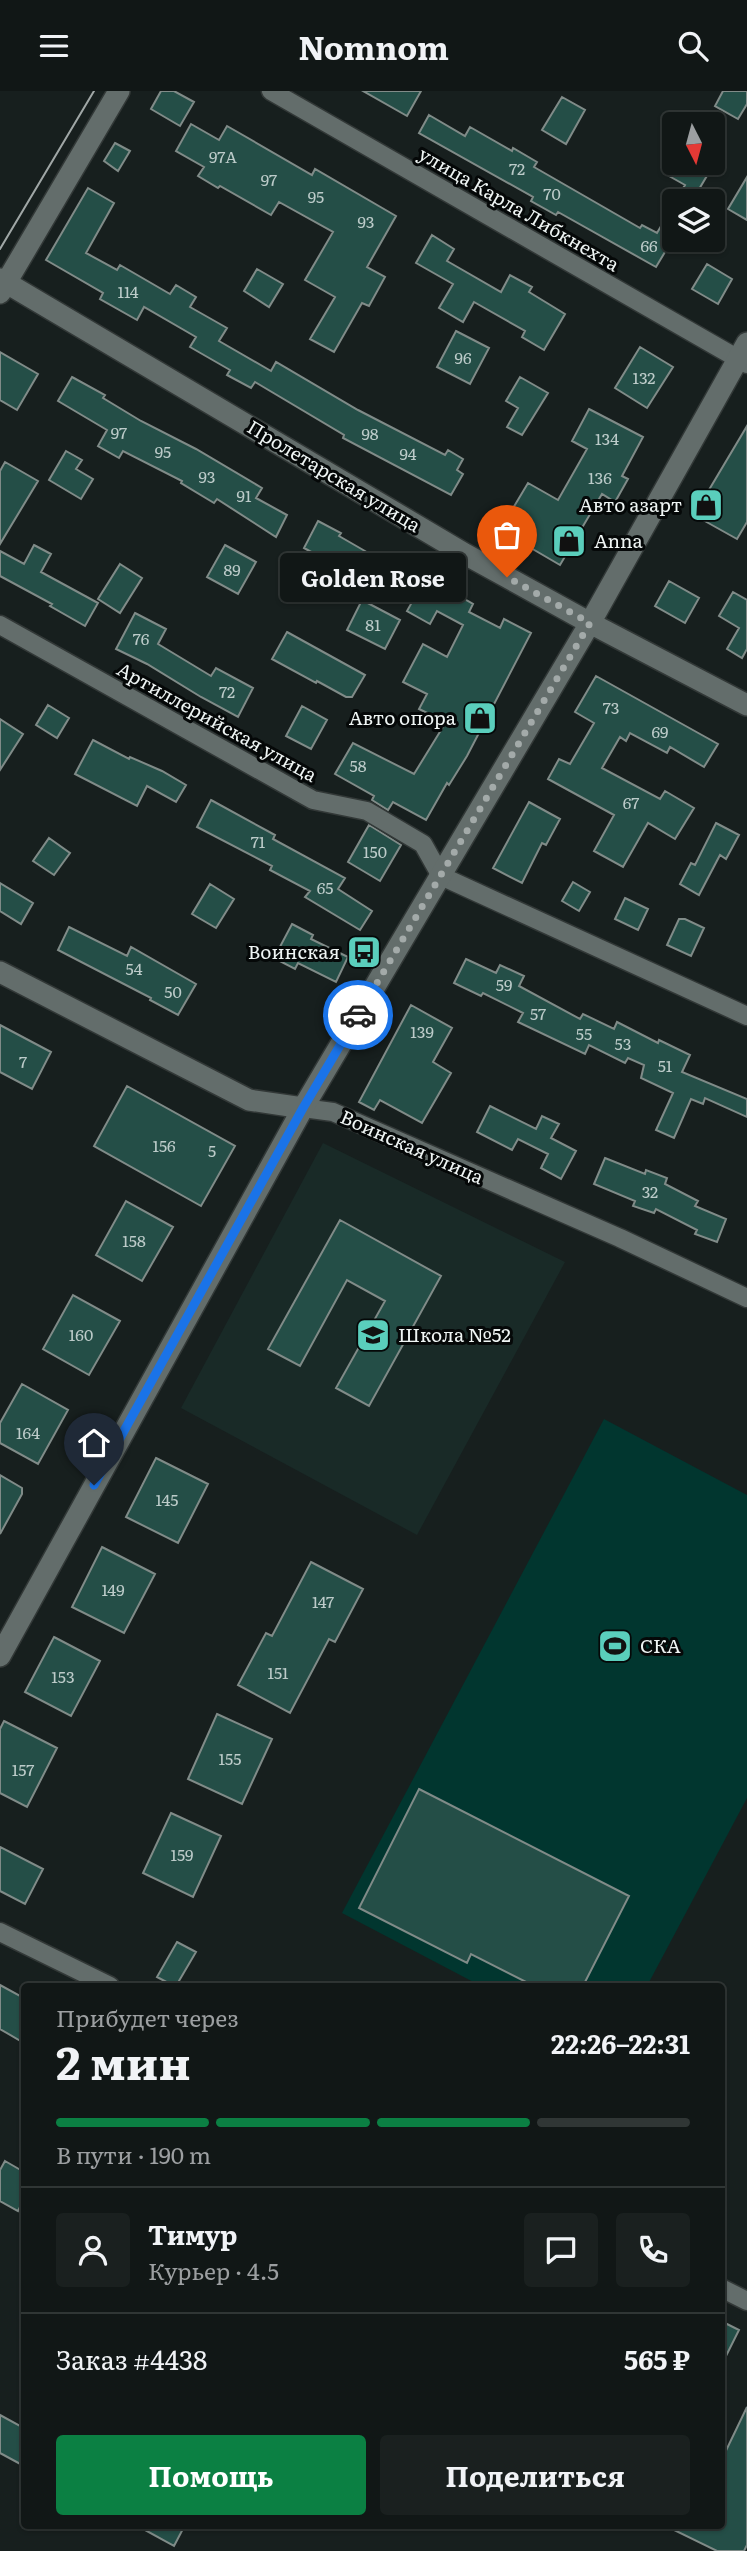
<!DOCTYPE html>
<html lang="ru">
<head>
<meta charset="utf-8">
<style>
  :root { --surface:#111716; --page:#1a201f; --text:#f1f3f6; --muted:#9c9fa1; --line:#303635; --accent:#0b8043 }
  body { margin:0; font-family:Literata,serif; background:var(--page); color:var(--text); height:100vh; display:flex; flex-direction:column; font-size:26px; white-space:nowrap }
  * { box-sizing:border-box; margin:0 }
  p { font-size:23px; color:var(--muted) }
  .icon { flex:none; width:38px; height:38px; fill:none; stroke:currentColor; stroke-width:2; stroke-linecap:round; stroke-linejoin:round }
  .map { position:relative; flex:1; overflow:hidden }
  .details { position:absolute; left:21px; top:1892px; width:704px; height:546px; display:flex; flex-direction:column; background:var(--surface); border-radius:7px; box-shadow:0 2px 5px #0004,0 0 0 2px var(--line) }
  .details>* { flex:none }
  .needle { width:46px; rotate:174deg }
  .controls { position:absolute; left:662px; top:21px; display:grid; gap:14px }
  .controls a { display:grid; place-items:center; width:63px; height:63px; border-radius:7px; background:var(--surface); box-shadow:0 2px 5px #0004,0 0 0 2px var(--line); font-size:35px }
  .pin { position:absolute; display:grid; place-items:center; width:60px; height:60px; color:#fff; margin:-72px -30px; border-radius:50% 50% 50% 0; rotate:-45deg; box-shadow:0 0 7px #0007 }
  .pin .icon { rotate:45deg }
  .courier { position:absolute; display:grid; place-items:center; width:70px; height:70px; margin:-35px; border:5px solid #1a73e8; border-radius:50%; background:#fff; color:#222; box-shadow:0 2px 9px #0007 }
  .bubble { position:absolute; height:49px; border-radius:7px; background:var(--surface); box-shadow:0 2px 5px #0004,0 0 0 2px var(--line); font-size:23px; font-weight:700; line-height:49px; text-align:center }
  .head em { font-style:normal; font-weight:700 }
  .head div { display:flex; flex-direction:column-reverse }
  .head { display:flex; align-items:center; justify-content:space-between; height:119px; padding:0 35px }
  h1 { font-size:46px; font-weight:700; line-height:52px }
  .bar { display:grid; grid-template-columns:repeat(4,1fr); gap:10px 7px; align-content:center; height:84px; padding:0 35px }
  .bar i { height:9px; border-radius:5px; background:var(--line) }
  .bar .current { background:var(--accent) }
  .bar p { grid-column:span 4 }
  .line { display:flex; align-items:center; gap:18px; padding:0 35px; border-top:2px solid var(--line) }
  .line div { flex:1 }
  .round { display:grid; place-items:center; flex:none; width:74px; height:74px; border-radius:7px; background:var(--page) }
  .cta { display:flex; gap:14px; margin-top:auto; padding:14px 35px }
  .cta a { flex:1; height:80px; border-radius:7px; background:var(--accent); color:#fff; font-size:28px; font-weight:700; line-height:80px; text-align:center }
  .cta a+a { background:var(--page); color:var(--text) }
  header { display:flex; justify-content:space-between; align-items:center; height:91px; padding:0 35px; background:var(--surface); font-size:32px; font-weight:700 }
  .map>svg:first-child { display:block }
  .built { fill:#192a27 }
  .green { fill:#01362f }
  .building { fill:#244e47; stroke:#808b88; stroke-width:2 }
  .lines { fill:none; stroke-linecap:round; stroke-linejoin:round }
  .street-casing { stroke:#323837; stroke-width:21 }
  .secondary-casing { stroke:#323837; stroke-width:24 }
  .street { stroke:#636d6b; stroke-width:18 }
  .secondary { stroke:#636d6b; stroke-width:21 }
  .tram { stroke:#a0a7a6; stroke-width:2 }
  .done { stroke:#a3aaa9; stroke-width:7; stroke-dasharray:0 12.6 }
  .route { stroke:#1a73e8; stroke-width:9 }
  .labels { text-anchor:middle; stroke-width:6; stroke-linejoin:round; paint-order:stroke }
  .number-label { font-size:16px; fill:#bccbc9 }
  .street-label { font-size:19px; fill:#eff5f4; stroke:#050808 }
  .poi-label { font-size:19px; fill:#eff5f4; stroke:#050808; text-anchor:end }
</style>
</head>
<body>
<header><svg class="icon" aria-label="menu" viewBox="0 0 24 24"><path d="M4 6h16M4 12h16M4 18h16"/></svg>Nomnom<svg class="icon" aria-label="search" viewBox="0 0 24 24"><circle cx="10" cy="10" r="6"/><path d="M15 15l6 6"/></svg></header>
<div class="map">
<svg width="747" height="2460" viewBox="0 0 747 2460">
  <rect width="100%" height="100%" fill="#171f1e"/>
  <path class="built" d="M323,1052L565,1171L417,1444L181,1317Z"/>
  <path class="green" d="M604,1328L747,1404V1707L647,1895H481L342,1822Z"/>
  <path class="building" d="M161,0H174L194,11L180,35L151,18Z
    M363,0H421L407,25Z
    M723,0H747V13L738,28L715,15Z
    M562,6L585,19L566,53L542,39Z
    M429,24L465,45L470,36L512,60L513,57L537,71L534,76L640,137L642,134L657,142L674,113V146L656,176L558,121L556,124L531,110L533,106L419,42Z
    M191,33L219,49L227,35L312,84L315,78L396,125L367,176L385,186L369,215L362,212L334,261L310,248L335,206L305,189L333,141L279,111L271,124L220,95L218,97L198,85L204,76L176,60Z
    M115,52L130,60L118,80L104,70Z
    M677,72H701L711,78L692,110H675L685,94L669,85Z
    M747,86V129L728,118Z
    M88,97L114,112L86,162L117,179L120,174L170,203L176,194L196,206L190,216L227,237L219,250L271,280L276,271L358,319L445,364L448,359L463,368L457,379L463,383L451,404L343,347L344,344L255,291L251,297L227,284L230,279L190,256L196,246L144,216L137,229L100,208L103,202L46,169Z
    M432,144L454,158L447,170L501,201L510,184L532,196L529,201L565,223L544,259L522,246L525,240L474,211L463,231L439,217L453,193L416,172Z
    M707,173L732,188L718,213L692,198Z
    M257,178L283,193L269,216L244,200Z
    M456,240L489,257L470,293L437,276Z
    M640,256L673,276L647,317L615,297Z
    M0,261L38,283L17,319L0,309Z
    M72,286L105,304L103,307L141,330L196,358L262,397L256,407L287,424L276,446L217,408L214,412L181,392L182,390L123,360L119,367L98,355L107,339L58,310Z
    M520,286L548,302L522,344L507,336L518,317L506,310Z
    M589,318L643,346L622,385L628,388L615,411L602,403L560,474L500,439L528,392L558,409L587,358L572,350Z
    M747,335V431L737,448L694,424Z
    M66,360L82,369L76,378L93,388L81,408L49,389Z
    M5,371L38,390L0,453V380Z
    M318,430L341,442L339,445L384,471L371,494L304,457Z
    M34,454L51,463L41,481L98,512L85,535L50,515L52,513L0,485V460L24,473Z
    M225,454L256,471L238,503L207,486Z
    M120,473L142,487L120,522L98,508Z
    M426,486L473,513L469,521L500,537L504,528L531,542L467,665L449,694L447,692L426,729L393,711L388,719L372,709L374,705L335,683L353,652L414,683L446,631L419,618L427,603L403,591L423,553L447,566L463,534L437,520L430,533L407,520Z
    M669,490L699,507L685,532L655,515Z
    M733,501L747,509V558L742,567L727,558L739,537L719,525Z
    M362,509L400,529L385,558L347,539Z
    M135,522L166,538L158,553L211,585L216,577L253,597L238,626L201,606L147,573L116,558Z
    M287,541L365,584L352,606H346L317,590L316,592L272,568Z
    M596,585L718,653L704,676L670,656L667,662L630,642L626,650L620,646L602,677L660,708L665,700L694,717L675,748L648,732L623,776L594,760L614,724L548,688L559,668L570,673L594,632L575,621Z
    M48,614L69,627L57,647L36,634Z
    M302,615L327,629L311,658L286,645Z
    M0,628L23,643L0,679Z
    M93,649L129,668L130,666L162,680L186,694L176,711L147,695L137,715L75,683Z
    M211,709L275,744L273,748L345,787L338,798L372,820L360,839L305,806L310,800L270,779L272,775L197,736Z
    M529,711L560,728L546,754L542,752L522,792L493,777Z
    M716,732L739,744L726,768L720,764L699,804L680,793L691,772L695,774Z
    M369,734L401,754L380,790L348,771Z
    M49,747L70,762L54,784L33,770Z
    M573,791L590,801L579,820L562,810Z
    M0,792L33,812L21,833L0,820Z
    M210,793L234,808L216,837L192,823Z
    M625,807L648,818L638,839L615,828Z
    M679,828H685L704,837L691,865L667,854Z
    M292,833L313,844L311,848L348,866L336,891L298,872L295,878L274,867Z
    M69,836L127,865L131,856L196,893L178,924L150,909L151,907L58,859Z
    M466,868L496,882L500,874L524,885L519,895L580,928L583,923L614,938L617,931L658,952L659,949L690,964L682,981L747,1008V1026L705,1007L703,1013L691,1008L674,1047L656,1039L673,1002L641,987L644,974L628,967L625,972L589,954L585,963L518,931L523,922L483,902L481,905L454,892Z
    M411,914L452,937L433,971L451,982L422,1032L380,1009L374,1019L359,1011Z
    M0,934L51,961L32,998L0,981Z
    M127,995L235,1055L201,1115L94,1055Z
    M490,1015L536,1038L542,1025L559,1033L551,1047L576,1060L561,1088L541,1077L548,1063L518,1048L512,1059L477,1041Z
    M605,1067L645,1083L646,1079L667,1087L665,1093L698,1110L695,1115L726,1128L717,1151L695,1143L697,1139L656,1118L654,1122L633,1115L635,1110L594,1093Z
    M126,1110L173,1136L142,1190L96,1164Z
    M340,1129L441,1185L369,1315L336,1297L385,1210L347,1189L300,1275L268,1258Z
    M73,1204L120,1230L89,1284L43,1258Z
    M22,1293L68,1319L38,1373L0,1352V1332Z
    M156,1367L208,1393L178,1452L126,1426Z
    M0,1384L22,1397V1403L0,1443Z
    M102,1456L155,1483L124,1542L72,1516Z
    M311,1471L363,1498L335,1551L329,1548L290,1622L238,1594L266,1542L272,1545Z
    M54,1546L100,1570L71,1625L25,1601Z
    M217,1623L272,1648L242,1713L188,1688Z
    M4,1630L57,1657L27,1716L0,1702V1638Z
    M419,1698L629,1805L583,1895H534L471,1863L467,1872L359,1817Z
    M171,1722L221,1745L193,1806L143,1782Z
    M0,1756L43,1778L25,1813L0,1800Z
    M177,1851L196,1861L176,1895H174L157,1886Z
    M0,1894L24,1907V1952L0,1938Z
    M5,2070L24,2081V2108L18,2120L0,2110V2079Z
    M721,2230L739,2239L721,2275Z
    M747,2316V2454L744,2460H717L664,2434H721V2370Z
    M0,2324L24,2337V2375L0,2362Z
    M136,2434H185L174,2455Z"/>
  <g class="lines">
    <g class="street-casing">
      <path id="street" d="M271,0L747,273
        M0,534L313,709L367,720L423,753L441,785L747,925
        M303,1017L333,1021L620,1147L747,1207
        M0,1841L110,1895
        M721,2197L747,2210"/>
    </g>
    <g class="secondary-casing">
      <path id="secondary" d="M0,188L465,463L590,532L747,614
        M0,202L119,0
        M0,881L249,1009L303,1017
        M0,1565L303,1017L590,532L747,252"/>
    </g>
    <use href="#street" class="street"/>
    <use href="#secondary" class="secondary"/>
    <path class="tram" d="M0,158L94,0"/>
  </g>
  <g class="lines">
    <path class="done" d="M358,924L590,532L507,486"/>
    <path class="route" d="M94,1394L303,1017L358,924"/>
  </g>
  <defs>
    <g id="shop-square" transform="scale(1.75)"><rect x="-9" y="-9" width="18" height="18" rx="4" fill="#5acebc" stroke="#050808"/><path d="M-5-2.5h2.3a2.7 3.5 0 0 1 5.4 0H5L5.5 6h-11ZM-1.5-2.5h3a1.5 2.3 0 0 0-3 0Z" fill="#111"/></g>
    <g id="bus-square" transform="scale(1.75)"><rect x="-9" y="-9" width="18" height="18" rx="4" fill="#5acebc" stroke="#050808"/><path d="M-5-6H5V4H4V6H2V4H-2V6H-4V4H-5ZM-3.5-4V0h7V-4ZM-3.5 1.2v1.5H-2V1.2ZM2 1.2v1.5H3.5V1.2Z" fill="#111"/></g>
    <g id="school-square" transform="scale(1.75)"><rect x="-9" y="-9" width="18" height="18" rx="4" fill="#5acebc" stroke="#050808"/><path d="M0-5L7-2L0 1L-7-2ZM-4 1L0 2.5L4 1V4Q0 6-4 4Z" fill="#111"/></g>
    <g id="stadium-square" transform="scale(1.75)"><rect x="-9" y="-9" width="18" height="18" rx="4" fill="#5acebc" stroke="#050808"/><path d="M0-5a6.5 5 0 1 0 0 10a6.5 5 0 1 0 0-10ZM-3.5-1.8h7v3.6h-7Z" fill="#111"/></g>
  </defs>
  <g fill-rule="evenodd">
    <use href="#shop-square" x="706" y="414"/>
    <use href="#shop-square" x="569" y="450"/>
    <use href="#shop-square" x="480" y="627"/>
    <use href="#bus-square" x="364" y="861"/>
    <use href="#school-square" x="373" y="1244"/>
    <use href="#stadium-square" x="615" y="1555"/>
  </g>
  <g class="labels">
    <g class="number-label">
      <text x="223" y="72">97А</text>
      <text x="517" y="84">72</text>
      <text x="269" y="95">97</text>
      <text x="552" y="109">70</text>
      <text x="316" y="112">95</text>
      <text x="366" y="137">93</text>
      <text x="649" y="161">66</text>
      <text x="128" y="207">114</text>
      <text x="463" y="273">96</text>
      <text x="644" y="293">132</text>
      <text x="119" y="348">97</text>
      <text x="370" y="349">98</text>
      <text x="607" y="354">134</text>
      <text x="163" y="367">95</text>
      <text x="408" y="369">94</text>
      <text x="207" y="392">93</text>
      <text x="600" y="393">136</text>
      <text x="244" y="411">91</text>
      <text x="232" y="485">89</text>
      <text x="373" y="540">81</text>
      <text x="141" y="554">76</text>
      <text x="227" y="607">72</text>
      <text x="611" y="623">73</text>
      <text x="660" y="647">69</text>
      <text x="358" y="681">58</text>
      <text x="631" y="718">67</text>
      <text x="258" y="757">71</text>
      <text x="375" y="767">150</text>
      <text x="325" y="803">65</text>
      <text x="134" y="884">54</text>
      <text x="504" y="900">59</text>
      <text x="173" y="907">50</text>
      <text x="538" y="929">57</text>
      <text x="422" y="947">139</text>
      <text x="584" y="949">55</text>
      <text x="623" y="959">53</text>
      <text x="23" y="977">7</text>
      <text x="665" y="981">51</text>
      <text x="164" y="1061">156</text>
      <text x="212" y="1066">5</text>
      <text x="650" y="1107">32</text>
      <text x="134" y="1156">158</text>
      <text x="81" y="1250">160</text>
      <text x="28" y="1348">164</text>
      <text x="167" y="1415">145</text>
      <text x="113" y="1505">149</text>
      <text x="323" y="1517">147</text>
      <text x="278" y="1588">151</text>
      <text x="63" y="1592">153</text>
      <text x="230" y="1674">155</text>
      <text x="23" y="1685">157</text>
      <text x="182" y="1770">159</text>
    </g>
    <g class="street-label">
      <text transform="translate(519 118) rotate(30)" y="7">улица Карла Либкнехта</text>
      <text transform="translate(334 385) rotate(31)" y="7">Пролетарская улица</text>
      <text transform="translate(217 631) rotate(29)" y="7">Артиллерийская улица</text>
      <text transform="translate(412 1056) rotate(24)" y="7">Воинская улица</text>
    </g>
    <g class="poi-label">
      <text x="682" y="421">Авто азарт</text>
      <text x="594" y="457" text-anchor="start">Anna</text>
      <text x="456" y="634">Авто опора</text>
      <text x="340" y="868">Воинская</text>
      <text x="398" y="1251" text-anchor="start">Школа №52</text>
      <text x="640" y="1562" text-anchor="start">СКА</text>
    </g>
  </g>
</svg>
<div class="controls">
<a><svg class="needle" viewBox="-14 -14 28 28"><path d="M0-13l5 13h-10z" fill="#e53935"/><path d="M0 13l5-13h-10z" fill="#9c9fa1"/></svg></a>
<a><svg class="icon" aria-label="layers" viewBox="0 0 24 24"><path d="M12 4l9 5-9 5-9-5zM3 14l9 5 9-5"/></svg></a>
</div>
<div class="pin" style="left:507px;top:486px;background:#ea580c"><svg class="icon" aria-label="bag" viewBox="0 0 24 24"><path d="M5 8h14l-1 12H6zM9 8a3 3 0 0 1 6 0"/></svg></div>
<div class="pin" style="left:94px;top:1394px;background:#1f2937"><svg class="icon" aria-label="home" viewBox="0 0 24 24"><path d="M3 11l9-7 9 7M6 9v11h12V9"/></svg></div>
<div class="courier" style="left:358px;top:924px"><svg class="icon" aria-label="car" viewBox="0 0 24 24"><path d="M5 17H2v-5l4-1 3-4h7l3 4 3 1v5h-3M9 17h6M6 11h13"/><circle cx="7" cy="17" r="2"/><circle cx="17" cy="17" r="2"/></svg></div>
<div class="bubble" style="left:280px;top:462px;width:186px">Golden Rose</div>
<section class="details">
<div class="head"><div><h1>2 мин</h1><p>Прибудет через</p></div><em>22:26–22:31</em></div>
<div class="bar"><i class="current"></i><i class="current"></i><i class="current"></i><i></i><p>В пути · 190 m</p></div>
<div class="line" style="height:126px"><a class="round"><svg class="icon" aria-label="person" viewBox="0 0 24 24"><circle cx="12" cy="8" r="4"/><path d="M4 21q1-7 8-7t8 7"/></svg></a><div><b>Тимур</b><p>Курьер · 4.5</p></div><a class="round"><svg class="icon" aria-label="chat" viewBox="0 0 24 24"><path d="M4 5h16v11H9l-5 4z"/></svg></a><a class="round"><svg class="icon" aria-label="phone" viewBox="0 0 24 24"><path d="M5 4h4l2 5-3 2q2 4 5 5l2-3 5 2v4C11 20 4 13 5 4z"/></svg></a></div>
<div class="line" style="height:91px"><div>Заказ #4438</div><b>565 ₽</b></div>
<div class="cta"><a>Помощь</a><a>Поделиться</a></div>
</section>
</div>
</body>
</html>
